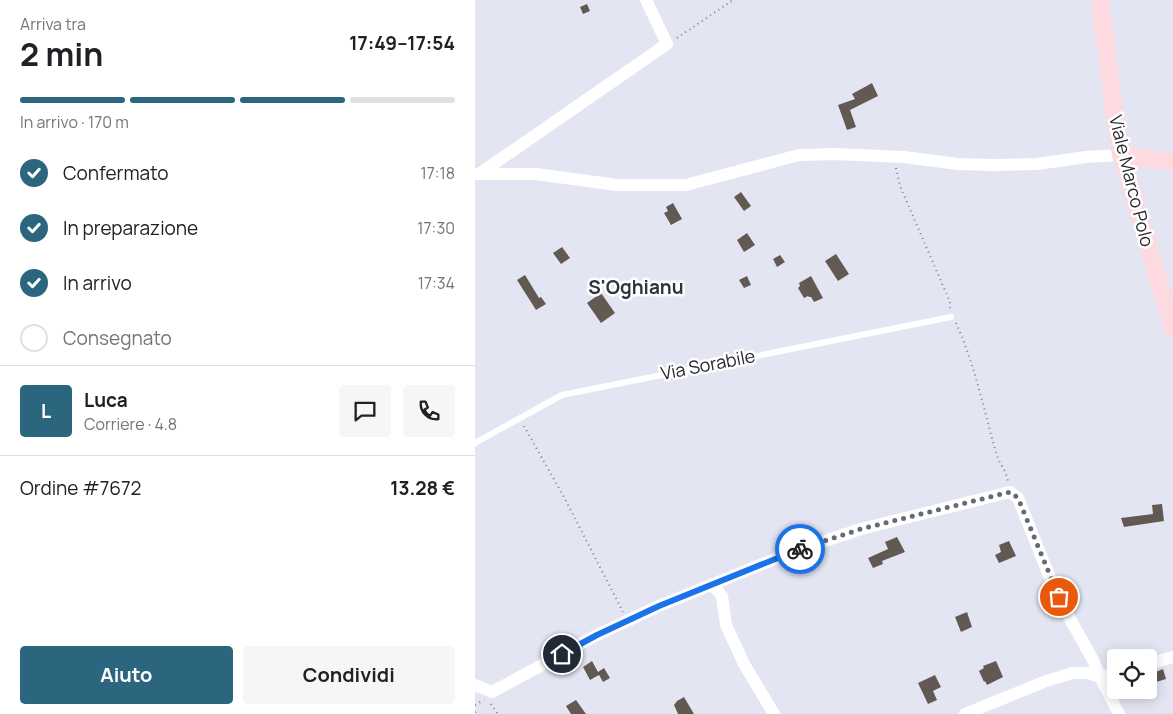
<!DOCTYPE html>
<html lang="it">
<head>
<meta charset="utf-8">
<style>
  :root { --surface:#fff; --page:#f6f6f6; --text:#202124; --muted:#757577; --line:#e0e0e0; --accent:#2c657e }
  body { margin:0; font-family:Manrope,sans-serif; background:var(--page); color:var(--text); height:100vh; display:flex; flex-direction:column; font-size:19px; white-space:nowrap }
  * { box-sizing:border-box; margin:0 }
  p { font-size:16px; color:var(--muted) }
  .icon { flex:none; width:28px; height:28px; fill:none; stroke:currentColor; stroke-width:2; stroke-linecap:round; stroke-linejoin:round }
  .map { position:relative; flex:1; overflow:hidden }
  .details { display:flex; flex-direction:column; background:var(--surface); width:475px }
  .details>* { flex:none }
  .controls { position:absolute; left:632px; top:649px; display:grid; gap:10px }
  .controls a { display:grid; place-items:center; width:50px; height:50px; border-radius:5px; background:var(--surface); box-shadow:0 2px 12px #0003; font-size:25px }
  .pin { position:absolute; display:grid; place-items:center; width:42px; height:42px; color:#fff; margin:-21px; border:2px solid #fff; border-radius:50%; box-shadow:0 1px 5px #0007 }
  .courier { position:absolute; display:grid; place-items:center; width:50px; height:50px; margin:-25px; border:4px solid #1a73e8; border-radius:50%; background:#fff; color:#222; box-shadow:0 1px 6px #0007 }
  .summary em { font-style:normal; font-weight:700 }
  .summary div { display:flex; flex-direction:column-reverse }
  .summary { display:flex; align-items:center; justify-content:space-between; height:85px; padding:0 20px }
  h1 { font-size:32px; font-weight:700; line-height:38px }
  .bar { display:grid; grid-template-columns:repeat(4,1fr); gap:8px 5px; align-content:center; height:60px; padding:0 20px }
  .bar i { height:6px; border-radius:4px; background:var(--line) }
  .bar .active { background:var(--accent) }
  .bar p { grid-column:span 4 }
  .line { display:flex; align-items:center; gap:12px; padding:0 20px; border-top:1px solid var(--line) }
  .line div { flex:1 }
  .round { display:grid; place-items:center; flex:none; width:52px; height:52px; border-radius:5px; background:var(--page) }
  ol { padding:0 20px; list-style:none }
  li { display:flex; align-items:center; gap:15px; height:55px }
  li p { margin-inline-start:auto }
  li .icon { padding:5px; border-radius:50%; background:var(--accent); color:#fff; stroke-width:4 }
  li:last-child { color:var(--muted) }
  li i { width:28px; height:28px; border:2px solid var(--line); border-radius:50% }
  .action { display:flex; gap:10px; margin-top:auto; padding:10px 20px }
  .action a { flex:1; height:58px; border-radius:5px; background:var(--accent); color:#fff; font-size:20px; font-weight:700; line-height:58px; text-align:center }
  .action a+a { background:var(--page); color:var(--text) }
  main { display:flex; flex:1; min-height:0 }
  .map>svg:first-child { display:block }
  .building { fill:#625a52 }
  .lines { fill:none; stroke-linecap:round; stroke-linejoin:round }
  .path { stroke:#7f8188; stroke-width:2; stroke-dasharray:1 4; stroke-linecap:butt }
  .lane { stroke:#fff; stroke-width:6 }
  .street { stroke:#fff; stroke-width:12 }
  .secondary { stroke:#fdd9e0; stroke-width:18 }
  .done { stroke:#686a71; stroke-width:5; stroke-dasharray:0 9 }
  .route { stroke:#1a73e8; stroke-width:6 }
  .labels { text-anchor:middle; stroke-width:5; stroke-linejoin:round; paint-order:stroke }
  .street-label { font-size:18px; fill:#26272b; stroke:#fff }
  .neighbourhood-label { font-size:19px; font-weight:bold; fill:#31333c; stroke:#fff }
</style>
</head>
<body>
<main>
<section class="details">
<div class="summary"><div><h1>2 min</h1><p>Arriva tra</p></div><em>17:49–17:54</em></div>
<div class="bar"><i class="active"></i><i class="active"></i><i class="active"></i><i></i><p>In arrivo · 170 m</p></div>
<ol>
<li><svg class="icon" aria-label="check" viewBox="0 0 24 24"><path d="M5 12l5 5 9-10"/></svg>Confermato<p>17:18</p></li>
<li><svg class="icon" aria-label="check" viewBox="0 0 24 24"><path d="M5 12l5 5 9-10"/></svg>In preparazione<p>17:30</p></li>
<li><svg class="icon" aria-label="check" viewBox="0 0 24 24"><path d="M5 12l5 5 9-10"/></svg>In arrivo<p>17:34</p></li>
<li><i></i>Consegnato</li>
</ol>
<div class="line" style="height:90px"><b class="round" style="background:var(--accent);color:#fff">L</b><div><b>Luca</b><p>Corriere · 4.8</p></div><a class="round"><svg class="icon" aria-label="chat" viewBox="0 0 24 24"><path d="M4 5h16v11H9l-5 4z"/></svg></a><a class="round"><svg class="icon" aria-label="phone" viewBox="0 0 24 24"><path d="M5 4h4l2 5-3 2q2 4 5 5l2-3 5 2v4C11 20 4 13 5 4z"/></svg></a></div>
<div class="line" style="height:65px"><div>Ordine #7672</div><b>13.28 €</b></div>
<div class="action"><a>Aiuto</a><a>Condividi</a></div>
</section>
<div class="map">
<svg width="698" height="714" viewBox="0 0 698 714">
  <rect width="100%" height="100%" fill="#e3e6f2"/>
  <path class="building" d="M112,4L115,11L108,14L105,7Z
    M397,83L403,96L375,110L381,127L372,130L363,105L380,99L377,94Z
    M266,192L276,206L269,211L259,197Z
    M198,203L207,219L196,225L189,213L193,211L191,207Z
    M272,233L280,245L269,252L262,240Z
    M87,247L95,258L86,264L78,253Z
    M361,254L374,274L363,281L350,261Z
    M305,255L310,262L302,267L298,259Z
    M50,275L64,298L66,297L71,304L61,310L42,280Z
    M272,276L276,285L269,288L264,280Z
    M336,276L348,298L339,302L336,297H334L333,296L329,298L323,288L325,286L324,283Z
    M126,293L140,313L126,323L112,303Z
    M687,504L689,521L649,527L646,518L678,514L677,505Z
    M422,537L430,552L407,561L408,564L398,568L393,558L413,549L410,542Z
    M534,541L541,556L524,563L520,555L526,552L524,545Z
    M492,612L497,627L486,632L480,617Z
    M117,661L123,672L129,668L135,678L128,682L124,675L115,680L108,667Z
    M521,661L528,677L512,685L510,681L509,682L504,671L509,668L508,666Z
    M688,669L691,679L681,682L678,673Z
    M460,675L466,687L458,691L462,700L453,704L443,683Z
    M209,697L219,714H203L199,705L202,701Z
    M101,700L111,714H96L91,706Z"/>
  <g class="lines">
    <path class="path" d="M202,38L258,0
      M421,168L425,186L475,302V310
      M481,323C500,365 509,410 521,453C524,463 532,472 533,482
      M49,426L90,499L148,612
      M16,704L23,714
      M0,705L9,700
      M0,712L1,714"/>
    <path class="lane" d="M0,443L87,395L476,317"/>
    <path class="street" d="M0,174H61L142,185H211L324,155L361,154L429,157L483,164L519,165L562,164L611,157L646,155
      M4,174L192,44L171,0
      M237,585L247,596L251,625L269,664L299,714
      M674,664L698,657
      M0,685L17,692L122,635L184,606L317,552L386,529L535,492L543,498L573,573L590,610L618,660L629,685L644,714
      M490,714L571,681L598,673H613L625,677L641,674"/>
    <path class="secondary" d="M625,0L640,117L646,155L698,329
      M646,155L698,162"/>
  </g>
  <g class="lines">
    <path class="done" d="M325,549L386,529L535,492L543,498L584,597"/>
    <path class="route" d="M87,654L122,635L184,606L325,549"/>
  </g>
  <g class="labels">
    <g class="street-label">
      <text transform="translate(656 181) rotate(76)" y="6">Viale Marco Polo</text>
      <text transform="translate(233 365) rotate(-11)" y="6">Via Sorabile</text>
    </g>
    <g class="neighbourhood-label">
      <text x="161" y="294">S'Oghianu</text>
    </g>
  </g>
</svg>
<div class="controls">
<a><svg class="icon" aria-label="locate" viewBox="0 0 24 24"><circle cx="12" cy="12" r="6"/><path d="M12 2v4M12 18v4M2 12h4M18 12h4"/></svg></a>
</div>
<div class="pin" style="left:584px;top:597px;background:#ea580c"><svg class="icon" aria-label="bag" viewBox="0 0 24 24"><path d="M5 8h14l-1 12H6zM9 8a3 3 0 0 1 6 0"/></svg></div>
<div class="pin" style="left:87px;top:654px;background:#1f2937"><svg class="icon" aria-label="home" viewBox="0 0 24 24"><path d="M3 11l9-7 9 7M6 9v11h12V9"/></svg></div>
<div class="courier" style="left:325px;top:549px"><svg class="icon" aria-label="bike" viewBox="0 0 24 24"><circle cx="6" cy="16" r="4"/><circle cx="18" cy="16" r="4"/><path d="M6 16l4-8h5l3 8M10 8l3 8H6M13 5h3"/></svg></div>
</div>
</main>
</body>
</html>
